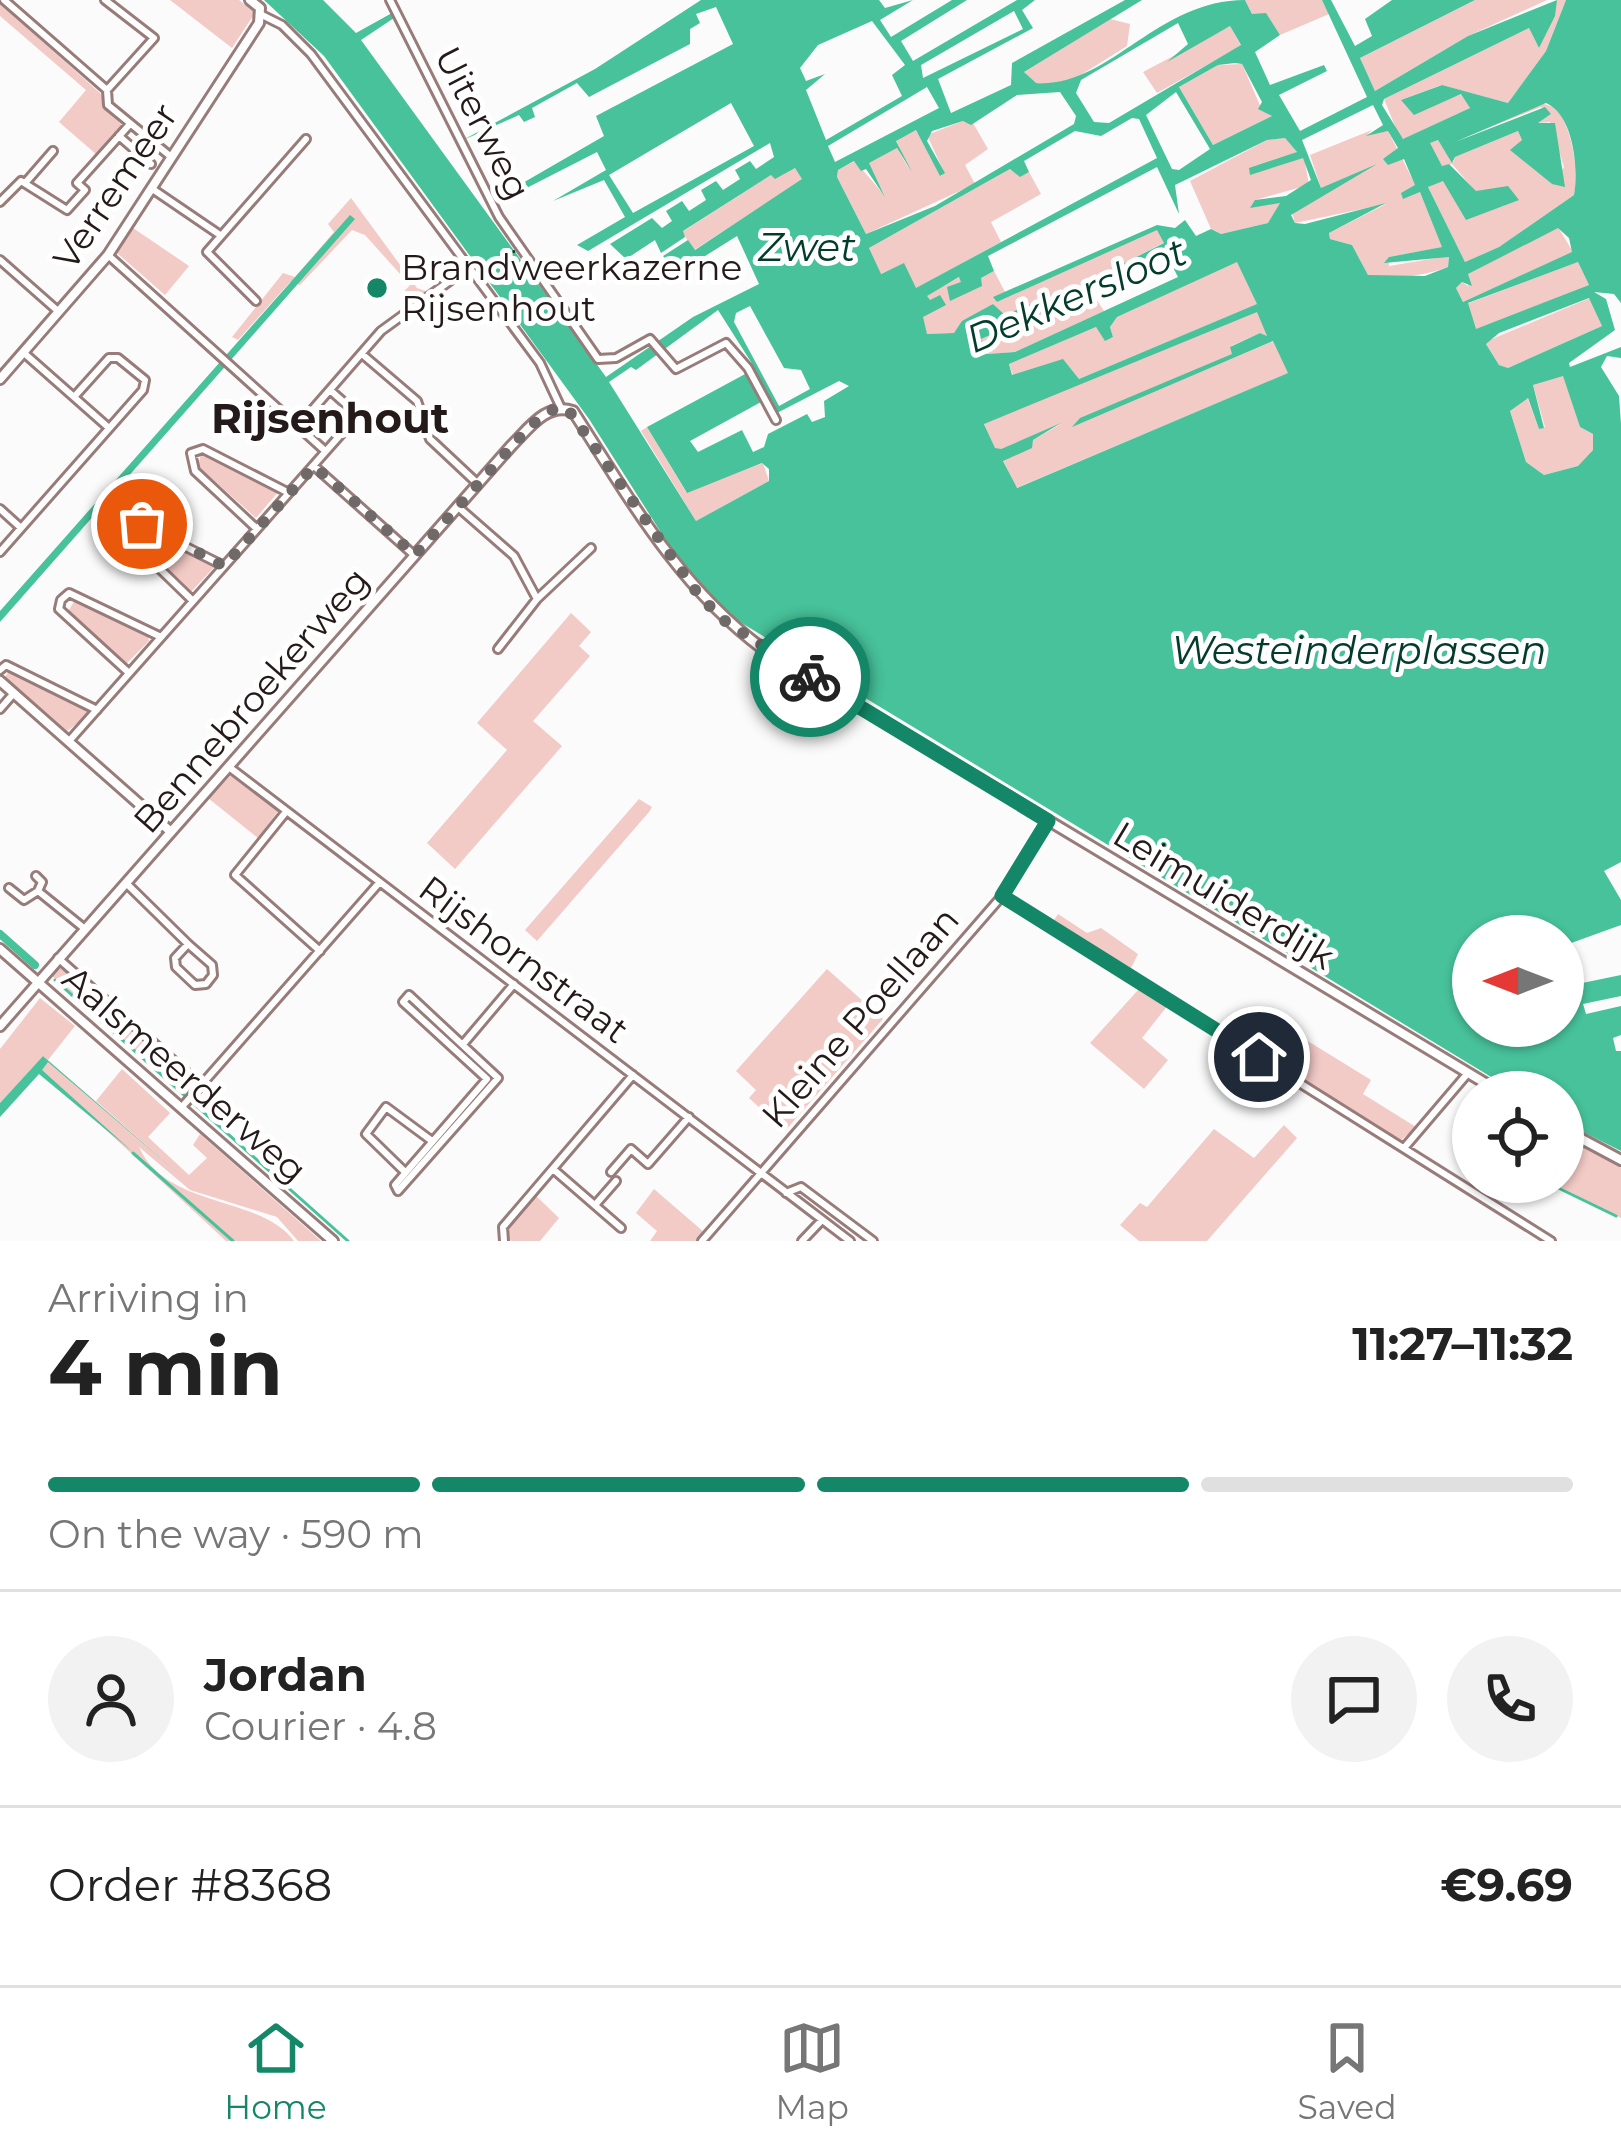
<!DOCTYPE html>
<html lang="en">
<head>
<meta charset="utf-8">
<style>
  :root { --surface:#fff; --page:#f2f2f2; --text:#222; --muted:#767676; --line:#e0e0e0; --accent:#138767 }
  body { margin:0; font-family:Montserrat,sans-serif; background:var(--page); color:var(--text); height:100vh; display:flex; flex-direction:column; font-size:45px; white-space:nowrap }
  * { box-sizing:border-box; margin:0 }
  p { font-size:39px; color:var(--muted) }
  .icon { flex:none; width:66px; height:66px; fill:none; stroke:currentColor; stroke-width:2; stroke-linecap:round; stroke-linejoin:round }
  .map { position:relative; height:1241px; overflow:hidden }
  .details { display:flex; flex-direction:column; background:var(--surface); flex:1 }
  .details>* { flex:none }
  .needle { width:78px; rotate:270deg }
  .controls { position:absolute; left:1452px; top:915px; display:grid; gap:24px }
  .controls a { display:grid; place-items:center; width:132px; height:132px; border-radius:50%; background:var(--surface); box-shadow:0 3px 9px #0004; font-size:60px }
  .pin { position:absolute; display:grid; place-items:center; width:102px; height:102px; color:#fff; margin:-51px; border:6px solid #fff; border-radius:50%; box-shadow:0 3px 12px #0007 }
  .courier { position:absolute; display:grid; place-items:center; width:120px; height:120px; margin:-60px; border:9px solid #138767; border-radius:50%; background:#fff; color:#222; box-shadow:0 3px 15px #0007 }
  .overview em { font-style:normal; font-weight:700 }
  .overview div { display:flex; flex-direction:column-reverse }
  .overview { display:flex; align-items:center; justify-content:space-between; height:204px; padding:0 48px }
  h1 { font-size:78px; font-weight:700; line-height:90px }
  .bar { display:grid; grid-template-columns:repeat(4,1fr); gap:18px 12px; align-content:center; height:144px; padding:0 48px }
  .bar i { height:15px; border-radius:9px; background:var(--line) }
  .bar .current { background:var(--accent) }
  .bar p { grid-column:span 4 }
  .line { display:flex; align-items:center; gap:30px; padding:0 48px; border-top:3px solid var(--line) }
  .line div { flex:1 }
  .round { display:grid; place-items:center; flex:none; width:126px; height:126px; border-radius:63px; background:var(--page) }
  .tabs { display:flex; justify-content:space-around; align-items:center; height:168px; border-top:3px solid var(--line); background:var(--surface); font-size:33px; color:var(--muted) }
  .tabs a { display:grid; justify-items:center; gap:6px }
  .tabs .current { color:var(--accent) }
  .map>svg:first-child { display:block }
  .green { fill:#f2cac6 }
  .water { fill:#47c29a; fill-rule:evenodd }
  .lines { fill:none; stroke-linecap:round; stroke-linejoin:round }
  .stream { stroke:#47c29a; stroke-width:3 }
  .canal { stroke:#47c29a; stroke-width:8 }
  .ferry { stroke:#043c2c; stroke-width:3; stroke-dasharray:15 12; stroke-linecap:butt }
  .minor-casing { stroke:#977c79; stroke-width:12 }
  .tertiary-casing { stroke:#977c79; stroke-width:14 }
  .minor { stroke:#fff; stroke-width:6 }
  .tertiary { stroke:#fff; stroke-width:8 }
  .done { stroke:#6f6968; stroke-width:12; stroke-dasharray:0 21.6 }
  .route { stroke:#138767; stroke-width:15 }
  .poi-dot { fill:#138767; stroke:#fff; stroke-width:4.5 }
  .labels { text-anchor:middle; stroke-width:10; stroke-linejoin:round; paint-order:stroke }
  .street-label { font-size:36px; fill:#241a19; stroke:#fff }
  .poi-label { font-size:36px; fill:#241a19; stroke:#fff; text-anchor:start }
  .water-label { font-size:39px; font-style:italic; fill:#043c2c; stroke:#fff }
  .quarter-label { font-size:42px; font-weight:bold; fill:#241a19; stroke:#fff }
</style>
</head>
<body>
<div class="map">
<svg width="1621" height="1241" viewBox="0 0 1621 1241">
  <rect width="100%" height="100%" fill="#fbfbfb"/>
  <path class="green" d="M170,0H239L255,13L232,48Z
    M1245,0H1322L1329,14L1280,35L1266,14H1252Z
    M1475,0H1547L1468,36L1375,91L1360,58Z
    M1557,0H1566L1546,51L1508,103L1441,85L1401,100L1433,104L1462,94L1470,108L1404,139L1399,136L1384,99L1529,28L1539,48Z
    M0,3L102,95L104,109L122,125L97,155L59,122L86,90L0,16Z
    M1110,19L1130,24L1127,46L1068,83H1035L1024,72Z
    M1230,26L1241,46L1157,93L1143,72Z
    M1242,64L1262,110L1272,116L1213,145L1179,87L1218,65Z
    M1541,103L1557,108C1572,131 1579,168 1574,195L1499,247L1465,262L1428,187L1442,180L1476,192L1452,164L1442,166L1429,143L1438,140L1453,163L1455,157L1518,131L1522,140L1511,150L1552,184L1564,167L1550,122L1538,123L1551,114L1541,107L1455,141Z
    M963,121L973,123L988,149L965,165L975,184L866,234L837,177L838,170L855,161L885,196L868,163L897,148L909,169L896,140L916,130L941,176L944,172L927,135Z
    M1372,130L1368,134L1388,131L1416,186L1404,198L1420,192L1443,247L1389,257V266L1449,256L1448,267C1428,275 1390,281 1368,275L1352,245L1330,239L1329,233L1386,204L1295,223L1292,212L1321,188L1310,155Z
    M1285,138L1297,152L1251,174L1304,157L1309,185L1255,200L1282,202L1268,223L1221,234L1211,229L1190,181L1267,140Z
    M795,168L803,180L694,250L682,232L771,175Z
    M1010,169L1020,176L1029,172L1041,194L991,222L1001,242L915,289L904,264L880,274L869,248Z
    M351,198L417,288L428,292L406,307L400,296L410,285L365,235L352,230L300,285L290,282L238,340L232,337L283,273L295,277L334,232L328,224Z
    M1558,227L1573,252L1463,302L1456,288L1462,282L1468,286L1467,274Z
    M133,228L189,266L165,295L117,253Z
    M1157,229L1165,242L1086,283L1104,311L1015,352L987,354L981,339L1070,301L1005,315L993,304L954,333L927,334L922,324L927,295L960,277L981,286V278L994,271L1005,292L994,297L997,302Z
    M1238,261L1258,304L1079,379L1065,362L1014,378L1009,364L1096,327L1105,340L1113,337L1110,327L1117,317Z
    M1578,262L1589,285L1476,330L1464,305Z
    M1590,298L1602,326L1508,368L1499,365L1485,342Z
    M1258,311L1267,336L1260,333L1231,346L1233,354L1074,425L1274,341L1289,373L1016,488L1003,460L1031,448L1033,440L1061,424L1001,449H995L984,423Z
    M1563,375L1580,427L1593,434V450L1578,466L1544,475L1526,462L1510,411L1527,397L1539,429L1545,427L1533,385Z
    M647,427L686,492L763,463L769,481L696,521L641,431Z
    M201,454L205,455L279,491L256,518L198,466Z
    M139,528L216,565L189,594L131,537Z
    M75,600L148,637L149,641L124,666L67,613Z
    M571,613L591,632L579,646L590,656L533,721L562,746L455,869L427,843L507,750L477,723Z
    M9,671L86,711L89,714L66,732L5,677Z
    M231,775L278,811L258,838L208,798Z
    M639,799L652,807L649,812L537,941L525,930Z
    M1058,914L1087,933L1101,928L1138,954L1131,968L1052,923Z
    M60,966L77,979L193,1086L184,1093L52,976Z
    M827,969L883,1019L785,1131L749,1098L756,1090L736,1071Z
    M1139,989L1168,1005L1142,1038L1168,1060L1144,1089L1090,1043Z
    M40,998L75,1026L48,1060L43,1056L0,1103V1049Z
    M1267,1016L1371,1080L1363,1094L1416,1127L1399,1142L1249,1046Z
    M48,1061L178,1173L96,1101L122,1069L170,1113L148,1137L189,1175L207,1158L193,1145L200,1134L321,1241H298L277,1217L190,1190L139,1147C167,1209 260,1195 294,1241H226L41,1070Z
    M1284,1125L1297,1138L1207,1241H1139L1120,1225L1140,1203L1147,1207L1214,1129L1254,1158Z
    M1563,1135L1621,1163V1218L1550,1182H1563Z
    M654,1189L705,1233L698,1241H650L657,1231L636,1213Z
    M534,1194L559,1218L540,1241H511L503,1229Z"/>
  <path class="water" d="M264,0H323L356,33L392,13L394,18L361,40L606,377L693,317L759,284L737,236L662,283L654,268L666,260L663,256L688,240L695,250L802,179L795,168L775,179L771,175L683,231L685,237L661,253L655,240L626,259L610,244L652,218L662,228L672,221L666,211L682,201L689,211L706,200L701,190L716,181L723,190L740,179L735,170L750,161L756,169L774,157L770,143L588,251L577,245L625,217L604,180L553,201L606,170L597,152L503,200L500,196L604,136L596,116L733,44L716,7L696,14L700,23L690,29V44L589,97L577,83L532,108L535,117L524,122L519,115L461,141L595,69L701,0H879L885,8L913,0L880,20L891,37L952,0H967L901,41L913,61L1017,0H1035L1022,10L1033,28L938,79L951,113L1011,85L1012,63L1125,0H1142L1024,72L1036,83C1109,88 1156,0 1245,0L1252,14L1266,13L1280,35L1255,52L1270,85L1324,65L1327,71L1279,95L1300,131L1367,97L1322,0H1331L1355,46L1372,36L1365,19L1392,0H1475L1360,58L1375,91L1468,36L1557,0L1555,16L1539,48L1529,28L1384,99L1382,105L1403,139L1470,108L1461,94L1414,115L1401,100L1442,85L1508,103L1546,51L1566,0H1621V303L1614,294L1594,292L1606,299L1615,330L1569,363L1570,367L1621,347V358L1607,356L1601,367L1619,396L1621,424V862L1604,871L1621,900V925L1563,946V936H1473V1026H1563V987L1621,975V996L1583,1004L1586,1014L1621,1006V1035L1613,1038L1616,1051H1621V1151L1563,1122V1092H1516L730,616L681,564L589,419L324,56ZM1014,11L1023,29L923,78L921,65ZM872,21L905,65L892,75L902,96L826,140L806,90L825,74L806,81L800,68L818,45ZM1178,23L1188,44L1167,62L1230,26L1241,45L1109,123L1094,122L1076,93L1081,80ZM1235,63L1242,64L1262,102L1258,109L1272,116L1213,145L1179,87L1218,65ZM927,87L939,108L835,162L828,146ZM1060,92L1076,116L1074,124L935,206L866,234L837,177L838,170L854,161L861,171L866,169L885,197L869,163L897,148L912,172L896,141L916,130L940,176L945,173L927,141L932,131L963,121L971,125L1017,95ZM1176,92L1210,149L1179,170L1172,169L1146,115ZM731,103L754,146L633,213L609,175ZM1546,103C1573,114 1579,168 1574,195L1499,247L1465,262L1428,187L1443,181L1466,220L1519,200L1508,186L1476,191L1449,164L1442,166L1430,143L1438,140L1452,163L1455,157L1518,131L1522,140L1510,150L1552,184L1565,187L1555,123H1538L1551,114L1545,107L1455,142ZM1373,105L1383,125L1366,136L1388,131L1398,148L1383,159L1388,165L1404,159L1415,185L1401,193L1403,199L1420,192L1442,247L1389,257L1384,263L1449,257L1448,267L1425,276L1368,275L1352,245L1330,239L1329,233L1386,203L1305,224L1295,223L1291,215L1377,164L1321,188L1302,140ZM1132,118L1139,119L1157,158L916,288L904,263L881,274L869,248L1010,169L1020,177L1029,172L1024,161L1075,131L1101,136ZM1285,138L1297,152L1249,168L1250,175L1303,158L1311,180L1286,196L1255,200L1250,208L1280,203L1268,223L1221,234L1211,229L1196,236L1185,220L1175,228L1157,225L993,297L997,302L1157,230L1164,243L1085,283L1090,294L1095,284L1165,252L1178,277L1015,352L987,354L981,339L1070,301L1046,298L1005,315L993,304L962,321L954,333L927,334L923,317L946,305L940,295L930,300L927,296L959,277L961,282L947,287L950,301L982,286L981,278L994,271L988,256L1157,167L1179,214L1175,185L1267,140ZM1558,228L1569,238L1572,252L1463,302L1456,288L1462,282L1472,286L1468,274ZM1237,262L1257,304L1079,379L1063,359L1012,375L1009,364L1096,327L1105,341L1113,337L1110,327L1117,317ZM1578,262L1589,285L1476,329L1468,303ZM1589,298L1602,326L1508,368L1499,365L1486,344L1499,333ZM750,306L784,368L801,370L810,389L779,406L734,322L736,313ZM718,310L751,362L775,414L839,381L849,386L824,401L825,417L812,422L807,414L768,434L764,447L753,452L742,430L698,452L690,441L761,402L747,373L647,427L687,493L762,463L769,469V481L696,521L609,382L631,367L636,370ZM1257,312L1267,336L1260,333L1230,347L1232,354L1080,418L1072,427L1273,341L1288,373L1017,488L1003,461L1032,448L1033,440L1061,423L1001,449L995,448L984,424ZM1563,376L1580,427L1593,434V450L1578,466L1544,475L1526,462L1510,411L1528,398L1539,429L1544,428L1533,385Z
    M350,215L355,219L0,622V611Z
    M43,1056L179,1174L48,1062L42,1070L134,1153L39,1074L0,1117V1103Z"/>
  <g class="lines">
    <path class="stream" d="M55,980L348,1241
      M1467,1135L1473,1138
      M133,1153L233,1241
      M1546,1182L1616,1216"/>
    <path class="canal" d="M0,934L35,965"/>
    <path class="ferry" d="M479,267L515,251"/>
    <g class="minor-casing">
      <path id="minor" d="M4,0L107,90L108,105L170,156
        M105,0L154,38L107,90
        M390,0L499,217L598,359L616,358L650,339L676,369L726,343L748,368L776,420
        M262,15L282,25L311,54L540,363L561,408
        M119,136L151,164
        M26,182L53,151
        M151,188L220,235
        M0,202L21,181L67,210L85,190L77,183L130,124
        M108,255L323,449
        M0,260L59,312
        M256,301L207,252L306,139
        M24,353L109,428
        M362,354L417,401L430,439L478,484
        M300,424L381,331L469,267
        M314,466L414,555
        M458,507L514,556L537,599
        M0,509L21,528
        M257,529L195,471L191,453L203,449L289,493
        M0,552L143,390L145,380L118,358H109L74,397
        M193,601L123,533L132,520L224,566
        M498,649L537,599L591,548
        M0,670L6,665L97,710
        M129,673L59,609L61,600L69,593L161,637
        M0,709L14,693
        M70,740L358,415L330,390
        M229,767L850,1241
        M285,813L235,875L320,951
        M36,876L42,882L38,891
        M127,884L188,944
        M9,888L24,900L38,891L85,929
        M1002,896L1551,1241
        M188,944L212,965L213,975L206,984L195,985L176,967L175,958Z
        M58,958L202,1086
        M409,995L498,1078L398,1191L395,1185L487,1079L403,1002Z
        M464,1043L514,984
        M181,1108L379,883
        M1404,1148L1468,1073
        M553,1169L621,1228
        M405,1172L366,1134L386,1107L432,1141
        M611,1172L631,1149L648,1164L689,1117
        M786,1193L801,1187L873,1241
        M595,1205L616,1181
        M504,1241L503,1227L633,1075
        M702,1241L1002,896L1048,821
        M802,1241L822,1220"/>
    </g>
    <g class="tertiary-casing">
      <path id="tertiary" d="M0,379L108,255L259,23L260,8L250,0
        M0,681L171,832
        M0,949L333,1241
        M0,1026L512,445C529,428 547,402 573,411C629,498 678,586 763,649L1500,1092
        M1563,1129L1621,1160"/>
    </g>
    <use href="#minor" class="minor"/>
    <use href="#tertiary" class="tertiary"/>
  </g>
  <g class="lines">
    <path class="done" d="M142,524L224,566L314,466L415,555L530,426L554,409L567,408L698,594L722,619L810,677"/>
    <path class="route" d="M810,677L1048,821L1002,896L1259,1057"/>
  </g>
  <circle class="poi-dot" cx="377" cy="288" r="12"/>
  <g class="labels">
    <g class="street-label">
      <text transform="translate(483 123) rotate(63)" y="13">Uiterweg</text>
      <text transform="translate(115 186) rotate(-56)" y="13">Verremeer</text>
      <text transform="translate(251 700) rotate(-49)" y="13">Bennebroekerweg</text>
      <text transform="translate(1224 895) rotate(31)" y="13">Leimuiderdijk</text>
      <text transform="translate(524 959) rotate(37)" y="13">Rijshornstraat</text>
      <text transform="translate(860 1017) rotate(-49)" y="13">Kleine Poellaan</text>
      <text transform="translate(185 1074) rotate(41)" y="13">Aalsmeerderweg</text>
    </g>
    <g class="poi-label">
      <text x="401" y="280">Brandweerkazerne<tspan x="401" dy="41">Rijsenhout</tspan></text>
    </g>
    <g class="water-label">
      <text x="807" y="261">Zwet</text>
      <text transform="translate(1076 295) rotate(-23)" y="14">Dekkersloot</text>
      <text x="1359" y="664">Westeinderplassen</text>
    </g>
    <g class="quarter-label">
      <text x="330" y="433">Rijsenhout</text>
    </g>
  </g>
</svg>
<div class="controls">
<a><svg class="needle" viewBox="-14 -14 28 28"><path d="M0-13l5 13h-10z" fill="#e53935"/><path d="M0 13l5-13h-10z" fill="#767676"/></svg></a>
<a><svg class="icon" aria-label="locate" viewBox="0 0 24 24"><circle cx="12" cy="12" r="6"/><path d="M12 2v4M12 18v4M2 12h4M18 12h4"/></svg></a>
</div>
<div class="pin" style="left:142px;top:524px;background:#ea580c"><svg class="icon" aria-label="bag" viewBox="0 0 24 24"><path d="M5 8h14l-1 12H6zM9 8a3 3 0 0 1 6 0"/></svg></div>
<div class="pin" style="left:1259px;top:1057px;background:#1f2937"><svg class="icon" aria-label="home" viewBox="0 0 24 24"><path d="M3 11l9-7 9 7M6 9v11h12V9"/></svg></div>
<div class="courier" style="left:810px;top:677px"><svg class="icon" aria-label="bike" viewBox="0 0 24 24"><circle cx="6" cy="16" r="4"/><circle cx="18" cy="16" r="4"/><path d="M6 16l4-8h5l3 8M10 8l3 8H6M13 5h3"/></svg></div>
</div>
<section class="details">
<div class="overview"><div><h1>4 min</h1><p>Arriving in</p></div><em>11:27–11:32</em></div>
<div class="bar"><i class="current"></i><i class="current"></i><i class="current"></i><i></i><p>On the way · 590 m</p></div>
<div class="line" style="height:216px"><a class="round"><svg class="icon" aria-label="person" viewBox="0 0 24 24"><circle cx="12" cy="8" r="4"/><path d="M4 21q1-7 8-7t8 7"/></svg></a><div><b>Jordan</b><p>Courier · 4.8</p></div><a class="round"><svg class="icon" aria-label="chat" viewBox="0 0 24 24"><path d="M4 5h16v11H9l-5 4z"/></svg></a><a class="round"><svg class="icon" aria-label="phone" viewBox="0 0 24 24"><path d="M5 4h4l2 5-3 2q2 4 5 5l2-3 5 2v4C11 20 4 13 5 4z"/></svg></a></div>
<div class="line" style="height:156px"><div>Order #8368</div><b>€9.69</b></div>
</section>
<nav class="tabs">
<a class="current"><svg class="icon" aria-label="home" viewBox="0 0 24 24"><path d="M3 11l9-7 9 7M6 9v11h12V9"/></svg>Home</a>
<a><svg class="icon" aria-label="map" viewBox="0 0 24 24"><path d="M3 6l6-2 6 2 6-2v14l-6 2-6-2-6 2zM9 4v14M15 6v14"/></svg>Map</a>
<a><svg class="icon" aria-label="saved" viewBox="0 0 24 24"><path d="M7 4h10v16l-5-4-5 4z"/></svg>Saved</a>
</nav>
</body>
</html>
